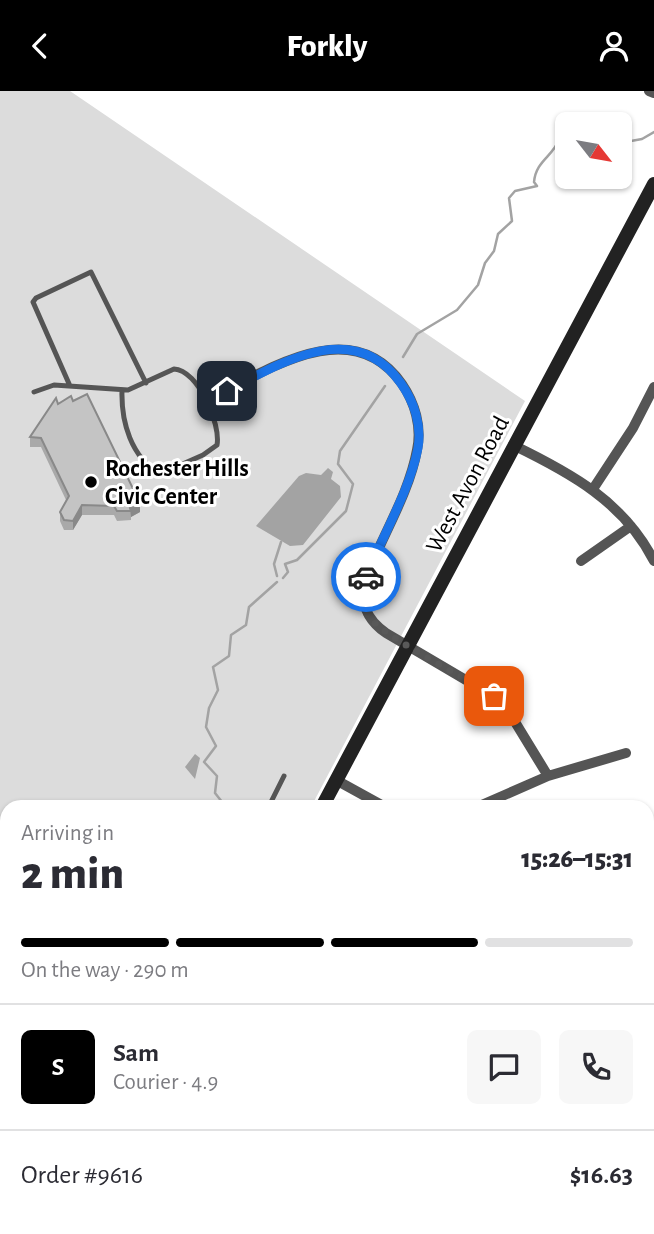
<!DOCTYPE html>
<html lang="en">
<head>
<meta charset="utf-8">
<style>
  :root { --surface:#fff; --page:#f7f7f7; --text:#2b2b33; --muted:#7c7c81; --line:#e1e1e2; --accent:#000 }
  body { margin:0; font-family:"Alegreya Sans",sans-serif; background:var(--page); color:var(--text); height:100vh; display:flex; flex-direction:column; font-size:26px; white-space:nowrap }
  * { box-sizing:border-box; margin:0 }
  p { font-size:23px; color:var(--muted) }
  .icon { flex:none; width:38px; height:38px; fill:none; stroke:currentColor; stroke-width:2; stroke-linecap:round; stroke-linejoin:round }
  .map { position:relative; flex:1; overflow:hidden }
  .sheet { position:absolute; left:0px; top:709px; width:654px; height:436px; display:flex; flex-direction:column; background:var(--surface); border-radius:21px 21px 0 0; box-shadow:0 2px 5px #0004 }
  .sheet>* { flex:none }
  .needle { width:46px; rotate:121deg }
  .buttons { position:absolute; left:555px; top:21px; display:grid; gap:14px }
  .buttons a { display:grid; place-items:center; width:77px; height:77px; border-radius:10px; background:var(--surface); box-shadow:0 2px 5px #0004; font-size:35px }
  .pin { position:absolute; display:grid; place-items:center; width:60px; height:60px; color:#fff; margin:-30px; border-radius:14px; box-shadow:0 4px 10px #0006 }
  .courier { position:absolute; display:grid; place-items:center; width:70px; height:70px; margin:-35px; border:5px solid #1a73e8; border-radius:50%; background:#fff; color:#222; box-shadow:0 2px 9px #0007 }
  .summary em { font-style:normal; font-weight:800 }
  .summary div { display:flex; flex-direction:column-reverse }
  .summary { display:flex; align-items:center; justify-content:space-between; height:119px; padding:0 21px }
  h1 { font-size:46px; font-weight:800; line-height:52px }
  .bar { display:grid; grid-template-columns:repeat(4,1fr); gap:10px 7px; align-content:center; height:84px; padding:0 21px }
  .bar i { height:9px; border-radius:5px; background:var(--line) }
  .bar .active { background:var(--accent) }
  .bar p { grid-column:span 4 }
  .line { display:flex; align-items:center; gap:18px; padding:0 21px; border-top:2px solid var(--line) }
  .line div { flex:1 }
  .round { display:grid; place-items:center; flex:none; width:74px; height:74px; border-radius:10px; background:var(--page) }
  header { display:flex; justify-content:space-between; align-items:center; height:91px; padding:0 21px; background:var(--accent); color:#fff; font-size:32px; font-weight:800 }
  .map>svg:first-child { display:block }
  .green { fill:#dcdcdc }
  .water { fill:#a3a3a3 }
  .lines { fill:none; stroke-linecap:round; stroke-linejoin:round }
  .stream { stroke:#a3a3a3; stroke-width:2.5 }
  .river { stroke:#a3a3a3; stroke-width:16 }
  .lane { stroke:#555; stroke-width:5 }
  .street { stroke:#555; stroke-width:10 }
  .secondary { stroke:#222; stroke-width:14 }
  .wall { fill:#a9a9a9 }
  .shaded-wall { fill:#898989 }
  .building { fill:#c4c4c4; stroke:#898989; stroke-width:2 }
  .done { stroke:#595959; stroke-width:7; stroke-dasharray:0 12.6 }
  .route { stroke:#1a73e8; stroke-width:9 }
  .poi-dot { fill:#000; stroke:#fff; stroke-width:2.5 }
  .labels { text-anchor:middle; stroke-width:6; stroke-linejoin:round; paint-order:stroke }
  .poi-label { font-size:24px; font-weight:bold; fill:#000; stroke:#fff; text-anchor:start }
  .street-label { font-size:24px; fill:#000; stroke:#fff }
</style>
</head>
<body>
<header><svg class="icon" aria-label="back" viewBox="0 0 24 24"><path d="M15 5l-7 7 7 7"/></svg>Forkly<svg class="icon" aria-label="person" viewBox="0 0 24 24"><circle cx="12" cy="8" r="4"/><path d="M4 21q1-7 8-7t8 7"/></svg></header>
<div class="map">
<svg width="654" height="1143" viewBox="0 0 654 1143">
  <rect width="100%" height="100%" fill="#fff"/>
  <path class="green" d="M0,0H70L525,310L311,716H7V979L0,976Z
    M0,1024L7,1028V1138H68L65,1143H0Z
    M178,1138H247L257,1143H186Z"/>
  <path class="water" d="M328,377L333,381L331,388L340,395L341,406L303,454L290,455L256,435L299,385L306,382L321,384Z
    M195,663L200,667L195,688L185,676Z
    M7,870V911L1,917L7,924V939L0,934V871Z"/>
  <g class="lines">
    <path class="stream" d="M620,52L642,48L654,41
      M403,266L417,243L457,219L478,194L485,172L494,160L498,143L512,130L509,107L515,100L537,95L534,91C536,70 552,66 559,49L567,45
      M277,485L274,473L281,451
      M283,487L288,481L285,473L297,469L346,420L353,393L338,373L340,360L385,295
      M226,716L215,702L217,685L204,671L216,655L206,636L209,617L218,599L213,576L229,565L231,544L246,534L249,516L277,491
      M648,826L654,821"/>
    <path class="river" d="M0,783L7,780
      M0,932L7,942"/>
    <path class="lane" d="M70,295L33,211L36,207L91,181L146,292
      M34,301L54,294L128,299L174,278C198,279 221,333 217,354L203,364L160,383C131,366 121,331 122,299
      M271,711L284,685
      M269,716L271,711L282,716"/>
    <path class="street" d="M649,0L654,2
      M207,310C264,281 351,220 402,293C415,312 422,336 417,359C409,403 382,445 366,487C359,511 366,528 386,542L493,605L509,621L548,685
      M513,354C571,382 624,411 654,470
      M593,398L633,337L654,296
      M581,470L631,435
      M336,689L385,716
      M477,716L548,685L626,662
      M648,1085L654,1088
      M652,1143L654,1134"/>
    <path class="secondary" d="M322,716L654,93
      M0,991L7,994
      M296,1138L304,1143
      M91,1143L94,1138"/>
  </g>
  <path class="wall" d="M73,310L140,421L131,426V429L117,430L114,424H82L73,439H64L60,430V421L66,409L41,356H30V346L58,313Z"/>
  <path class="shaded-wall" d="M140,412V421L131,426L130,417Z
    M82,414V424L73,439V430Z"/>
  <path class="building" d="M87,303L140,412L130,417L131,420H117L114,415L82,414L73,430L64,429L60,421L69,405L41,347L30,346L56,307L58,313L71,305L73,310Z"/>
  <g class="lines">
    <path class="done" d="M366,486C362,498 361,512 367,523C380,545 467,587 494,605"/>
    <path class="route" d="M227,300C279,273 353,226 400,291C414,310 422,334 418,357C410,399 382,446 366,486"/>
  </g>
  <circle class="poi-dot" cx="91" cy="391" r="7"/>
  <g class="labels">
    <g class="poi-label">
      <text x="105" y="385">Rochester Hills<tspan x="105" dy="28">Civic Center</tspan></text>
    </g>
    <g class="street-label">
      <text transform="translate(467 393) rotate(-62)" y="8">West Avon Road</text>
    </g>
  </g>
</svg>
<div class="buttons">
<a><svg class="needle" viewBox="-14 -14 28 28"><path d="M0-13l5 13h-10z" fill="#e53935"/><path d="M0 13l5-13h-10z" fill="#7c7c81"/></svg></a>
</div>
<div class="pin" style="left:494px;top:605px;background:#ea580c"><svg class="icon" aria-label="bag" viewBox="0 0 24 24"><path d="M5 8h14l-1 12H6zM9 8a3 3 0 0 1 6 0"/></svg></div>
<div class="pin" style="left:227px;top:300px;background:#1f2937"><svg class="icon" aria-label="home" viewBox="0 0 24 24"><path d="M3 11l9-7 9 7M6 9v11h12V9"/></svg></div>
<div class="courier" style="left:366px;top:486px"><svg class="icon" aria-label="car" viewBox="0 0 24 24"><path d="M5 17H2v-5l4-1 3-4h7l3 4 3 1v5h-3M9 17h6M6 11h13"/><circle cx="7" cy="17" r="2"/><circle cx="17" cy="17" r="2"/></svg></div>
<section class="sheet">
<div class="summary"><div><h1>2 min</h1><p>Arriving in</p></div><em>15:26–15:31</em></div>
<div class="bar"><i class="active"></i><i class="active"></i><i class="active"></i><i></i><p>On the way · 290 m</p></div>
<div class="line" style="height:126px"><b class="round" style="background:var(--accent);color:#fff">S</b><div><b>Sam</b><p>Courier · 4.9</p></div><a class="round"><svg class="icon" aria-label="chat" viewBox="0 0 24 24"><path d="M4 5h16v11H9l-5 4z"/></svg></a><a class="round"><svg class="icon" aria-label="phone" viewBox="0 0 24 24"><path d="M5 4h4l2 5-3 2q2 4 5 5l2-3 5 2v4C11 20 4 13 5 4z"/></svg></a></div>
<div class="line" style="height:91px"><div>Order #9616</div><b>$16.63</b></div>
</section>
</div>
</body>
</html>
